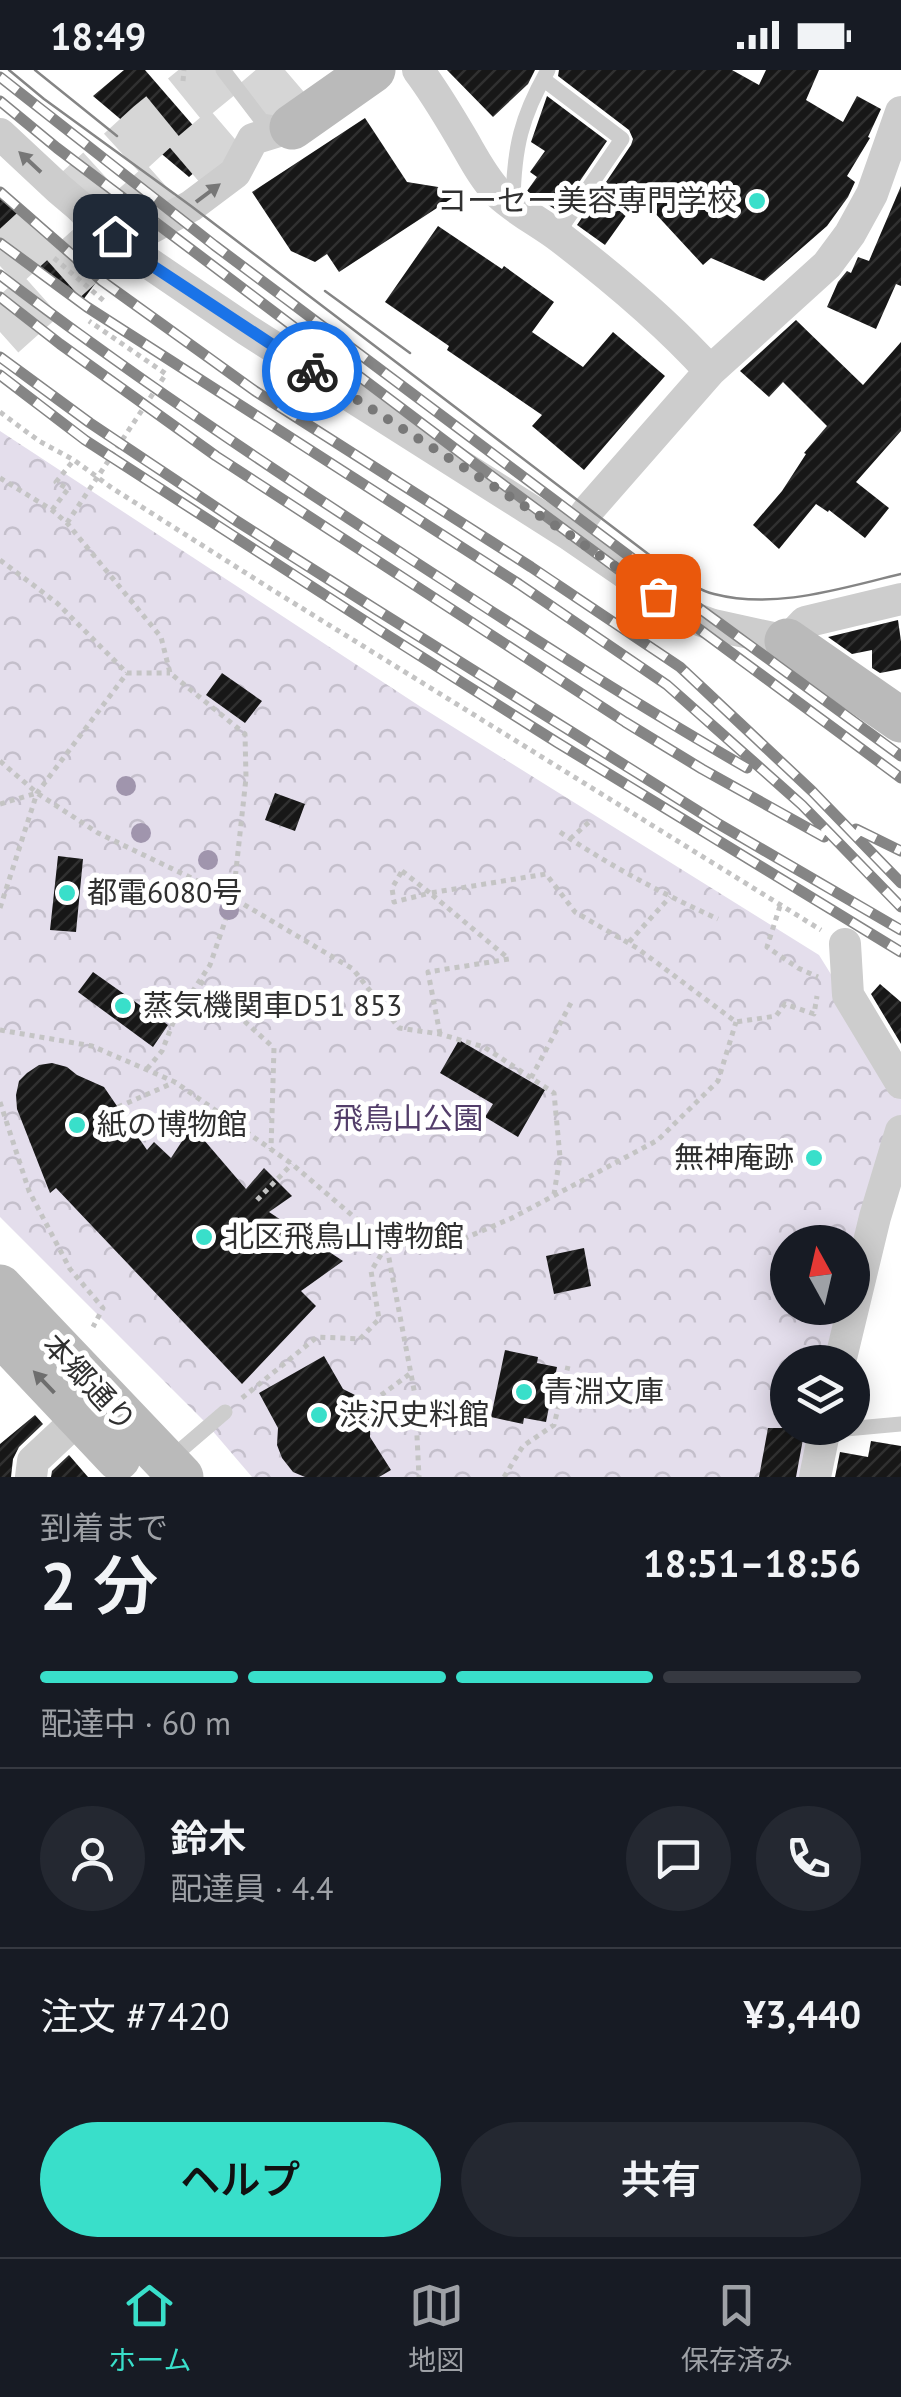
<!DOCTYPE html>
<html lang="ja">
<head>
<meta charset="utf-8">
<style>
  :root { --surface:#171b24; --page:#242831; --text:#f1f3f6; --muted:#9ea1a6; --line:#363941; --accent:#39dfca }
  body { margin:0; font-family:"PT Sans","Noto Sans JP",sans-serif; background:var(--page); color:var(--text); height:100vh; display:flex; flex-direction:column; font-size:38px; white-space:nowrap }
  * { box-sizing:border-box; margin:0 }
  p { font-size:32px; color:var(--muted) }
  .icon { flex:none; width:55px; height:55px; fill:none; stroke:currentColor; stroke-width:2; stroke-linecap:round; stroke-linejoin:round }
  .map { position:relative; height:1407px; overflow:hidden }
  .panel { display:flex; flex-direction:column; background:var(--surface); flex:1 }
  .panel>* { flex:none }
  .needle { width:65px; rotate:352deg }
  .tools { position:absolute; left:770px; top:1155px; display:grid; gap:20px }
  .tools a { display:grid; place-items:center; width:100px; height:100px; border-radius:50%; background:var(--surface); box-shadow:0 5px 25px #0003; font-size:50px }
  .pin { position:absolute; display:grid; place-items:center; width:85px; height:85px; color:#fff; margin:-42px; border-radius:20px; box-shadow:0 5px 15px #0006 }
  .courier { position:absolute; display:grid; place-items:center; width:100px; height:100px; margin:-50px; border:8px solid #1a73e8; border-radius:50%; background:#fff; color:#222; box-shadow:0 2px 12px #0007 }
  .summary em { font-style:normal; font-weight:600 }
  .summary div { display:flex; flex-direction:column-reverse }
  .summary { display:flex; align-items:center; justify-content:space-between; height:170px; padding:0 40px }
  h1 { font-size:65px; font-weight:600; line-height:75px }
  .bar { display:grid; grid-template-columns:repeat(4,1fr); gap:15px 10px; align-content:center; height:120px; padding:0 40px }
  .bar i { height:12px; border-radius:8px; background:var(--line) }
  .bar .current { background:var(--accent) }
  .bar p { grid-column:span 4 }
  .line { display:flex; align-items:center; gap:25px; padding:0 40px; border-top:2px solid var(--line) }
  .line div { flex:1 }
  .round { display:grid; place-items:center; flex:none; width:105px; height:105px; border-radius:52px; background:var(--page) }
  .button { display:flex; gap:20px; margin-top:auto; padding:20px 40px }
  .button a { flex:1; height:115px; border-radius:60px; background:var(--accent); color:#111; font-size:40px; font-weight:600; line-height:115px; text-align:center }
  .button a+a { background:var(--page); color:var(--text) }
  .status { display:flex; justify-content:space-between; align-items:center; height:70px; padding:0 50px; background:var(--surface); direction:ltr }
  .status svg { height:28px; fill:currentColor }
  .tabs { display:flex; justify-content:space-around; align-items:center; height:140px; border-top:2px solid var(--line); background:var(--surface); font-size:28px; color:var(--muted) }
  .tabs a { display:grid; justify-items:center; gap:5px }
  .tabs .current { color:var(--accent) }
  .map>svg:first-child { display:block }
  .park { fill:url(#park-crowns) }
  .building { fill:url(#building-hatch) }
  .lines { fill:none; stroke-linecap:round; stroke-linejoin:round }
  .highway-tunnel { stroke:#d6d6d6; stroke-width:55; stroke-dasharray:55 28; stroke-linecap:butt }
  .path { stroke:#c4c4c4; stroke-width:5; stroke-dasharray:5 5; stroke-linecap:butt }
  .lane { stroke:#cdcdcd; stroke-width:15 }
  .street { stroke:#cdcdcd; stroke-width:32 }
  .secondary { stroke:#bababa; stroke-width:45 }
  .tram { stroke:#858585; stroke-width:2.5 }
  .rail-casing { stroke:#858585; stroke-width:11 }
  .rail { stroke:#fff; stroke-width:8; stroke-dasharray:22; stroke-linecap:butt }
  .tree { fill:#a095ad }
  .oneway { fill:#777 }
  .oneway2 { fill:#6e6e6e }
  .done { stroke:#787878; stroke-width:10; stroke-dasharray:0 18 }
  .route { stroke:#1a73e8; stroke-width:12 }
  .poi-dot { fill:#39dfca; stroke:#fff; stroke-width:4 }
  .labels { text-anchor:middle; stroke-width:10; stroke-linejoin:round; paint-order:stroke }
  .poi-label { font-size:30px; fill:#303030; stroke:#fff; text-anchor:start }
  .park-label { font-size:30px; fill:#533e6a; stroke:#fff }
  .street-label { font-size:30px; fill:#303030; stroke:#fff }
</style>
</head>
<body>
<div class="status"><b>18:49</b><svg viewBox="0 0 49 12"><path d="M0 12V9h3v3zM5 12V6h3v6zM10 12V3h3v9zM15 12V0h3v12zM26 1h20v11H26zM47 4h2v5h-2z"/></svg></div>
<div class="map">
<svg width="901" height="1407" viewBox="0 0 901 1407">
  <defs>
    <pattern id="park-crowns" width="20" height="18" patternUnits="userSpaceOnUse" patternTransform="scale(2.5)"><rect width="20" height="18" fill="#e4deec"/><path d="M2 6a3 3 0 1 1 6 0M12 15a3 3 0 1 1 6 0" fill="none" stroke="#c4bfcb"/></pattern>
    <pattern id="building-hatch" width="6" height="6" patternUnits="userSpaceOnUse" patternTransform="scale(2.5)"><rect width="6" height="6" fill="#171717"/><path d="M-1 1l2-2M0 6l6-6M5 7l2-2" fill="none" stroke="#303030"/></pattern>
  </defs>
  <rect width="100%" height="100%" fill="#fff"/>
  <path class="park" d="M0,361L421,637L819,885L901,1017V1075L852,1172H788V1238H843L827,1292H788V1358H814L805,1407H252L205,1352L0,1147Z"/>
  <path class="building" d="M124,0H145L217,83L189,107L93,26Z
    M447,0H535L528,14L493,47Z
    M559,0H732L759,15L766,0H819L806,30L843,52L857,26L881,39L868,67L870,68L847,106L855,112L848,127L827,156L764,211L711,188L703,195L641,128L634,138L632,137L605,175L577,155L631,75L633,69L629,60L558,6Z
    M547,26L607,71L559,142L527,121L537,107L530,102L545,81L531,72Z
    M365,48L407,112L463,121L339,202L327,184L315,192L291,181L252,122Z
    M901,116V216L896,214L876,259L827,237L838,212L847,201L851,203L858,187L869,191Z
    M0,118L100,207L80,234L0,175Z
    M438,156L502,199L504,196L554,232L532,262L583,297L613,262L665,306L584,400L532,356L542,345L447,280L449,276L385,232Z
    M796,250L863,315L901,272V361L856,412L889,438L865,468L829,440L828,442L816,434L779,479L753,455L782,421L806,384L804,383L827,356L783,312L769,327L740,301Z
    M898,550L901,571V599L880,603L872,598V580L852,584L828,567Z
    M222,603L262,631L245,653L206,625Z
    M275,723L305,734L295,761L265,750Z
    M58,786L83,789L76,862L50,860Z
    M93,902L168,955L153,977L78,922Z
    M880,914L901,932V974L871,924Z
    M459,970L545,1020L518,1067L485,1047L493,1034L440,1003Z
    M52,993L67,997L77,1005L104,1017L147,1080L154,1072L171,1088L192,1056L246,1119L264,1098L292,1126L269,1142L343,1191L301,1221L316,1236L242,1314L56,1118L50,1123L17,1039L16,1025L19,1011L27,1003L39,995Z
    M584,1178L591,1216L554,1224L546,1186Z
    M505,1280L538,1287L537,1293L557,1297L546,1352L524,1348L523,1354L491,1347Z
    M324,1286L343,1319L357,1326L365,1337L370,1352V1367L391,1400L379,1407H305L293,1402L282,1388L277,1375L278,1358L259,1323Z
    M35,1345L43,1354L19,1377L13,1389L11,1407H0V1374Z
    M768,1358H805L796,1407H759Z
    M871,1371L901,1376V1407H835L840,1382L868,1387Z
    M69,1385L88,1407H51L52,1401Z"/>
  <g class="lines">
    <path class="highway-tunnel" d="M0,196L152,57L222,0
      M0,262L180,101L298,0"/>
    <path class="path" d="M183,11L184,0
      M54,188L104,231
      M0,342L39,371L74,390L112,418L271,519L821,860
      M0,408L52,440L67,453L161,567L170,603L245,664L246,708L233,828L353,899L399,958L440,964L484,977L554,1023L560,1087L554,1124
      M52,440L68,419L56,412L73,391
      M67,453L166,304L89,251
      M0,490L57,533L127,603H170
      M0,691L37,723L98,763L233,828L210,895L175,948L162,981L146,1000
      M0,734L37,723
      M560,762C610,796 663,824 718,849
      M570,769L589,752
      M402,801L430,823L394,832L392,818Z
      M780,836L767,877L798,898L818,907
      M0,838L37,723L127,603
      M629,872L670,827
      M200,911L274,978L271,1079
      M0,960L92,976L175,1012L292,1094L387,1175L442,1178L512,1148L658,1070L718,1011L736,952
      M440,964L428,902L509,889L430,823L546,804L575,842L637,878L736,952L776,946L785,934L814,944L817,926
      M531,1008L572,931
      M0,1032L29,1121L70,1199L103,1238L93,1257
      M118,1037L175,1012
      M257,1130L292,1094
      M387,1178L415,1325L419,1407
      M242,1328L317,1267L360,1269L379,1249L371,1201L387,1175
      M365,1337L411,1303
      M504,1407L523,1376L554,1355L568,1296"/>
    <path class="lane" d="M223,0L262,51L279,54
      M543,9L622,69L557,164
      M513,132C514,78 521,47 548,0
      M824,1361L901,1354
      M169,1390L225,1342"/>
    <path class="street" d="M418,0C434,21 447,43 460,65C472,85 482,106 498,123C517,141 540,152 561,168C613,208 666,252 710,301
      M0,64L59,119L137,185L247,260L570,465L688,546L713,555L787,571L805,552L901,529
      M127,177L140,164L191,136L235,103L253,69L292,57
      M570,465L590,438L710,301L827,195L850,164L872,124L901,42
      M845,874L848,925L901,1013
      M840,1292L875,1147L901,1061
      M31,1407L33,1391L79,1348
      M815,1407L825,1358"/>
    <path class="secondary" d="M292,57L373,0
      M787,571L901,650
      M0,1217L181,1407
      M0,1263L118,1388"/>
    <path class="tram" d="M9,0L44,29L191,136L660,493C676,503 696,520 714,524C776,540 841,518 901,504
      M35,0L117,66
      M325,221L410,283"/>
    <g class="rail-casing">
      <path id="rail" d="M0,7L214,175L681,525L901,686
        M0,31L57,78L470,390L901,708
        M0,122L102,211L255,321L531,497L680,597L812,721L901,813
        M0,173L87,237L519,514L667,615L802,735L901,837
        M0,205C123,299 251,385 380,469C501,548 622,626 747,698
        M0,227L60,274L216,386L625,652L702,699L824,767
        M0,287L90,353L235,450L377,540L717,753L901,860
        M0,305L85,370L376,558L558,673L901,882
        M856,759L901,781"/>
    </g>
    <use href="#rail" class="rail"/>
  </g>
  <g class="tree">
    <circle cx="126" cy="716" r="10"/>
    <circle cx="141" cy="763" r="10"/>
    <circle cx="208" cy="790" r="10"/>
    <circle cx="229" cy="840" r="10"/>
  </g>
  <defs><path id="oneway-solid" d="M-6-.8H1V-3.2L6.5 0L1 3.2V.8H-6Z" transform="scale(2.5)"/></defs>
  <g class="oneway">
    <use href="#oneway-solid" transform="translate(30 92) rotate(-137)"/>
    <use href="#oneway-solid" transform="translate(208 123) rotate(-37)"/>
  </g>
  <use class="oneway2" href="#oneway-solid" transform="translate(44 1312) rotate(-134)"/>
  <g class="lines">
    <path class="done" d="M312,301L570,465L658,526"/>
    <path class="route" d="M115,166L136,185L312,301"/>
  </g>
  <g class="poi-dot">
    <circle cx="757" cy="131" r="10"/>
    <circle cx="67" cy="823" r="10"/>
    <circle cx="123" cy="936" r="10"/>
    <circle cx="77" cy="1055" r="10"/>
    <circle cx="814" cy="1088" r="10"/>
    <circle cx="204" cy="1167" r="10"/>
    <circle cx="524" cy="1322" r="10"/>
    <circle cx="319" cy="1345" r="10"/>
  </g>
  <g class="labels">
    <g class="poi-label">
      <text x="737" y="141" text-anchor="end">コーセー美容専門学校</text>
      <text x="87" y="833">都電6080号</text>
      <text x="143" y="946">蒸気機関車D51 853</text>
      <text x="97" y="1065">紙の博物館</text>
      <text x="794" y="1098" text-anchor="end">無神庵跡</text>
      <text x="224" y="1177">北区飛鳥山博物館</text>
      <text x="544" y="1332">青淵文庫</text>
      <text x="339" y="1355">渋沢史料館</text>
    </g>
    <g class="park-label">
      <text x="408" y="1059">飛鳥山公園</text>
    </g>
    <g class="street-label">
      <text transform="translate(89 1313) rotate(47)" y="10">本郷通り</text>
    </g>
  </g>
</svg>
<div class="tools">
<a><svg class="needle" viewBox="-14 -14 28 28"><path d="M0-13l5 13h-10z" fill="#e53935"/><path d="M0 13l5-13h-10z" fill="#9ea1a6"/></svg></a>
<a><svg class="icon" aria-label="layers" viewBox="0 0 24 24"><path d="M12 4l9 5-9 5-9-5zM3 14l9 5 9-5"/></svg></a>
</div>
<div class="pin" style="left:658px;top:526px;background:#ea580c"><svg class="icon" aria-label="bag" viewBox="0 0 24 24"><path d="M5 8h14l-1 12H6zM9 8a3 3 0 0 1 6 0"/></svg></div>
<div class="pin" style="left:115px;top:166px;background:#1f2937"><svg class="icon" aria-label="home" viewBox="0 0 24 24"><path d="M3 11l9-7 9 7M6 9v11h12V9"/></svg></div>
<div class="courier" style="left:312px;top:301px"><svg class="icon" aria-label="bike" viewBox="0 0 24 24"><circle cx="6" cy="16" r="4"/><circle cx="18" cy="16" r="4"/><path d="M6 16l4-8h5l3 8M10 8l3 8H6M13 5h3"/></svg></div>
</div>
<section class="panel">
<div class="summary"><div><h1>2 分</h1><p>到着まで</p></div><em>18:51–18:56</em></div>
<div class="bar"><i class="current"></i><i class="current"></i><i class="current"></i><i></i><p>配達中 · 60 m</p></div>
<div class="line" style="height:180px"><a class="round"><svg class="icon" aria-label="person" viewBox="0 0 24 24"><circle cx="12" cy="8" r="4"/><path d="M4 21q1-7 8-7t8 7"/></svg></a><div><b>鈴木</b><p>配達員 · 4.4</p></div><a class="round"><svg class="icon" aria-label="chat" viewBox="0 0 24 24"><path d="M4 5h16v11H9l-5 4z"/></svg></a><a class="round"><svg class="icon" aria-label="phone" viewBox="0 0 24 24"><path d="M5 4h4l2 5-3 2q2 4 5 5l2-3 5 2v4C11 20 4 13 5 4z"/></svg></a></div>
<div class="line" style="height:130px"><div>注文 #7420</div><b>¥3,440</b></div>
<div class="button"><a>ヘルプ</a><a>共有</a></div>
</section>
<nav class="tabs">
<a class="current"><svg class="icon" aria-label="home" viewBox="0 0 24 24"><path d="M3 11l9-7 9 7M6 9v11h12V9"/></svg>ホーム</a>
<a><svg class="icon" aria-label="map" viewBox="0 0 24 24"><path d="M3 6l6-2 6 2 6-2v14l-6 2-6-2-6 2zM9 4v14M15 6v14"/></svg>地図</a>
<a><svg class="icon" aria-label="saved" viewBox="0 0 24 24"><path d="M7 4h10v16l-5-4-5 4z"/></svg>保存済み</a>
</nav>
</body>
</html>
